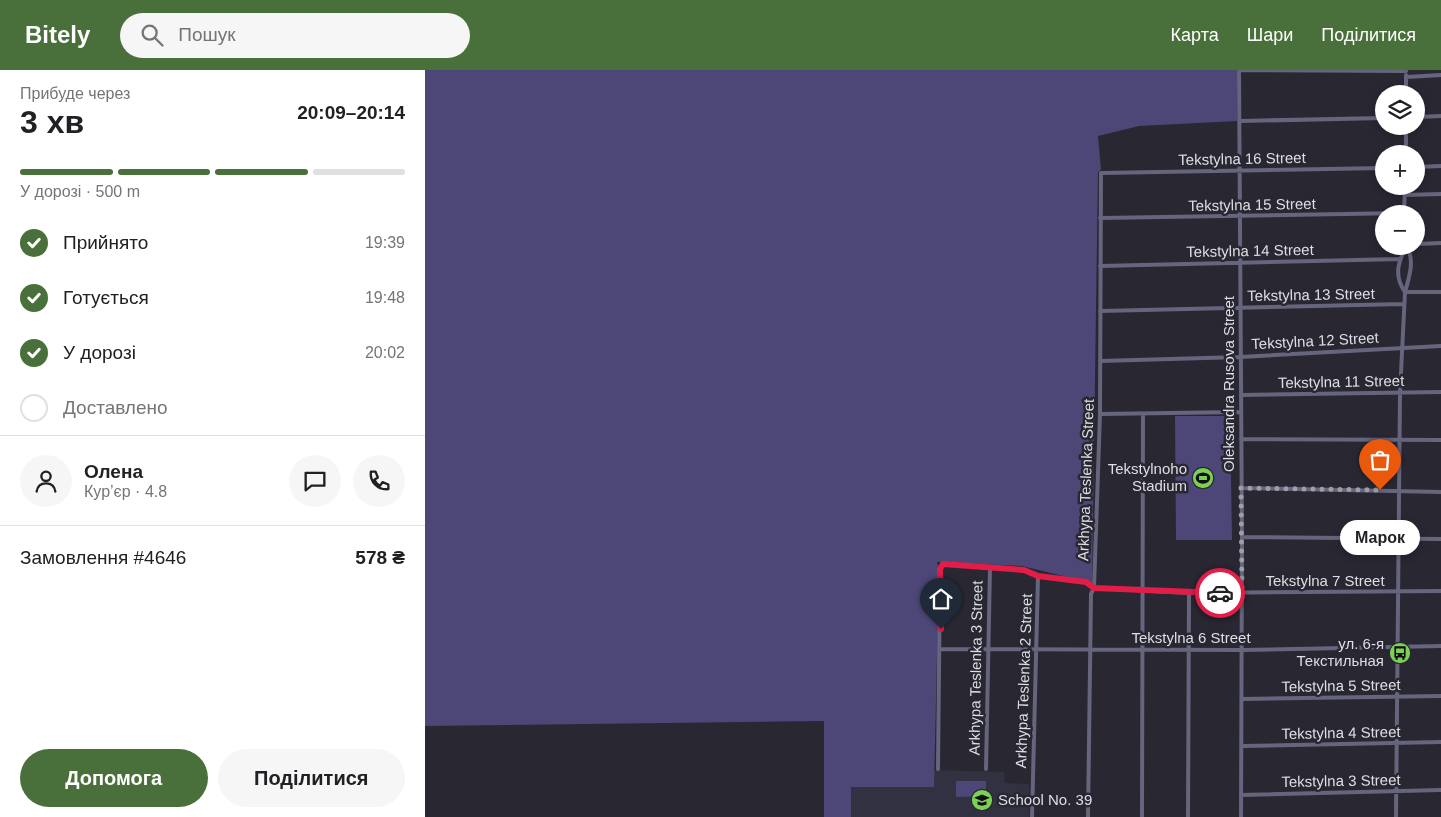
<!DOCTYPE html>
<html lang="uk">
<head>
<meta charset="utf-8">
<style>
  :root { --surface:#fff; --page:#f6f6f6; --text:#202124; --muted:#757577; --line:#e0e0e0; --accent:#49703a }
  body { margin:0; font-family:Helvetica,sans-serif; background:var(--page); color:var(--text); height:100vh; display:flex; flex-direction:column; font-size:19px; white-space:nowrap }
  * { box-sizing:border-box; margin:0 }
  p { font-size:16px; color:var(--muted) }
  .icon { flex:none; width:28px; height:28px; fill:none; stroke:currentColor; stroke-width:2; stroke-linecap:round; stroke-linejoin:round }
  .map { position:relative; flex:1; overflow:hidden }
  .side { display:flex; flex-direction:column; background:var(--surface); width:425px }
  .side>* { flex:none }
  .tools { position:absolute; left:950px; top:15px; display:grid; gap:10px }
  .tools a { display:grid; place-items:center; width:50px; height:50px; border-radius:50%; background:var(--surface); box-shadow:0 2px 8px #0003; font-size:25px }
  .pin { position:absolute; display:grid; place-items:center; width:42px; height:42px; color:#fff; margin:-51px -21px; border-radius:50% 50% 50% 0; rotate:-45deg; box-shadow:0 0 5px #0007 }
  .pin .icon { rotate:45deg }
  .courier { position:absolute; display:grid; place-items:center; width:50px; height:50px; margin:-25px; border:4px solid #e11d48; border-radius:50%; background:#fff; color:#222; box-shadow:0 1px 6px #0007 }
  .bubble { position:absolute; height:35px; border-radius:18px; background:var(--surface); box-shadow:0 2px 8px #0003; font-size:16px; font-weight:800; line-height:35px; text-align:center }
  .head em { font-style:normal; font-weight:800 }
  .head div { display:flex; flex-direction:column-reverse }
  .head { display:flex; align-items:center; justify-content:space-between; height:85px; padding:0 20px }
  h1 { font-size:32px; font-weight:800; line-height:38px }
  .bar { display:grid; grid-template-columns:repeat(4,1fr); gap:8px 5px; align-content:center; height:60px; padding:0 20px }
  .bar i { height:6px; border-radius:4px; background:var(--line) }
  .bar .on { background:var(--accent) }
  .bar p { grid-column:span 4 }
  .line { display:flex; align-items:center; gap:12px; padding:0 20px; border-top:1px solid var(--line) }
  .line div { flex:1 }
  .round { display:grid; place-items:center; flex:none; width:52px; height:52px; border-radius:26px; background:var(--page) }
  ol { padding:0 20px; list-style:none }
  li { display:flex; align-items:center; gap:15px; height:55px }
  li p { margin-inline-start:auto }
  li .icon { padding:5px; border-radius:50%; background:var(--accent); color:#fff; stroke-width:4 }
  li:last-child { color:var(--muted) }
  li i { width:28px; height:28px; border:2px solid var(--line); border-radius:50% }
  .button { display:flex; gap:10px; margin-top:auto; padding:10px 20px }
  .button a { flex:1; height:58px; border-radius:30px; background:var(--accent); color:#fff; font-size:20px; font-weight:800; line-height:58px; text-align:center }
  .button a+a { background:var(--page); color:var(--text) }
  header { display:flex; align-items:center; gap:30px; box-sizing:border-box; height:70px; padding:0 25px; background:var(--accent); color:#fff }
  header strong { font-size:24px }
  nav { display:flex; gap:28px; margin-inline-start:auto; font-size:18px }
  .search { width:350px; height:45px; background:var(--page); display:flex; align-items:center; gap:12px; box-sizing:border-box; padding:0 18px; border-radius:28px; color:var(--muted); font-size:19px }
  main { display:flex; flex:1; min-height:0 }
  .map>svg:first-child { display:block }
  .built { fill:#323141 }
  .green { fill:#4c4776 }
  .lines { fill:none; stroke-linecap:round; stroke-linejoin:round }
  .street { stroke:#66657e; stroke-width:4 }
  .done { stroke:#9e9ea6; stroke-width:5; stroke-dasharray:0 9 }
  .route { stroke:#e11d48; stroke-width:6 }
  .labels { text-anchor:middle; stroke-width:5; stroke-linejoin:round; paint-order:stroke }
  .street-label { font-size:15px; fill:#dedee5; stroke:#282732 }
  .poi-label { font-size:15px; fill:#dedee5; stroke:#282732; text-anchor:end }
</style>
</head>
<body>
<header>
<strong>Bitely</strong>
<div class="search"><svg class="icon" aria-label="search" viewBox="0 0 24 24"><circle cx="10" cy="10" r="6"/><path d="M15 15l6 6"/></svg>Пошук</div>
<nav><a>Карта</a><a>Шари</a><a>Поділитися</a></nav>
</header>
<main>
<section class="side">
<div class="head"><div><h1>3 хв</h1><p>Прибуде через</p></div><em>20:09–20:14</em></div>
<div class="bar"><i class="on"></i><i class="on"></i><i class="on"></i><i></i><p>У дорозі · 500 m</p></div>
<ol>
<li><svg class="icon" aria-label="check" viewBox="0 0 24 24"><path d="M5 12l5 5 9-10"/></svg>Прийнято<p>19:39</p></li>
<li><svg class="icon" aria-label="check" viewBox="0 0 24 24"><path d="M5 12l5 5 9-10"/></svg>Готується<p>19:48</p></li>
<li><svg class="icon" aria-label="check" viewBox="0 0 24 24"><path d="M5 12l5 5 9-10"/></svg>У дорозі<p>20:02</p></li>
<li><i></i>Доставлено</li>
</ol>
<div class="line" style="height:90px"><a class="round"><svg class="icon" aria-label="person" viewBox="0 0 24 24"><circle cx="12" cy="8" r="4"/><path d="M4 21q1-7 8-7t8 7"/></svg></a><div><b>Олена</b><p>Кур’єр · 4.8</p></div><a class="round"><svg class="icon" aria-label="chat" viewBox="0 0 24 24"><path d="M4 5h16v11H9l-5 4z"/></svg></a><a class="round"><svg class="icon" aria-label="phone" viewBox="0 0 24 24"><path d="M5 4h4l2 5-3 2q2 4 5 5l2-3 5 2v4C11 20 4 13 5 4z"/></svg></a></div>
<div class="line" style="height:65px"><div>Замовлення #4646</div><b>578 ₴</b></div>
<div class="button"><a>Допомога</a><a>Поділитися</a></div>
</section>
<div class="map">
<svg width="1016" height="747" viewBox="0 0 1016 747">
  <rect width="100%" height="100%" fill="#282732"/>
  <path class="built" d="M509,700L579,702L580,713L604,714V747H426V717H509Z"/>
  <path class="green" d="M0,0H812V51L714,56L673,66L676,99L673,103L667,513L597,496L512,492L514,499L509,717H426V747H399V651L0,656Z
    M750,346H805L807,470H751Z
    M531,711H561V726L531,727Z"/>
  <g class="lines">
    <path class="street" d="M814,0L817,467L816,747
      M814,0L981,1
      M981,5V24
      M981,7L1016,5
      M991,47L1016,46
      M815,51L959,48
      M981,84V56
      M991,97L1016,96
      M980,125L1016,124
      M979,144L980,116
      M675,148L979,143
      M991,174L1016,173
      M985,176L982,178C990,190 984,208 980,222H1016
      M675,196L975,189
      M675,241L978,234
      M675,291L815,287L1016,276
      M816,325L1016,322
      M675,344L816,342
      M816,369L1016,370
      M816,418L1016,422
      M817,467L1016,469
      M516,579L817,580L1016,576
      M817,629L1016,626
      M817,676L1016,672
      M513,699L515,499L518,494L599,500L613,506L661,512L669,518L764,523L1016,521
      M561,699L565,498
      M816,725L1016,720
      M607,747L613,506
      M663,747L666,524L669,518L675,344L676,103L959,98
      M717,747L718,344
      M763,747L764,523
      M971,747L975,323L980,222C968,205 974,191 981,176"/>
  </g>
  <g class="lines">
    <path class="done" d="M795,523L817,522L816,418L955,420"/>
    <path class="route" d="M516,559L515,499L518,494L599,500L613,506L661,512L669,518L795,523"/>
  </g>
  <defs>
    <g id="stadium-disc" transform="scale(1.125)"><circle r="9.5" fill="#7bd155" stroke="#282732"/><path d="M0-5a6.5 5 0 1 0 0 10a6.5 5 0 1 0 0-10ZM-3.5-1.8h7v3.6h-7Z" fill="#111"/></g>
    <g id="bus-disc" transform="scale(1.125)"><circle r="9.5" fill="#7bd155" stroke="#282732"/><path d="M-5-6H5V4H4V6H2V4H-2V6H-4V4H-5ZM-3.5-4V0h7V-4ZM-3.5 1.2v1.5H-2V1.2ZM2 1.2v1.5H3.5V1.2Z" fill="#111"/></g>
    <g id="school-disc" transform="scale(1.125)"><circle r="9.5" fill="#7bd155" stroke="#282732"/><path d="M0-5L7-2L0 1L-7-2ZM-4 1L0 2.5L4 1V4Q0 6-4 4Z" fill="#111"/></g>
  </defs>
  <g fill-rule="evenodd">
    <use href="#stadium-disc" x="778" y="408"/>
    <use href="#bus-disc" x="975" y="583"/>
    <use href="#school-disc" x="557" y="730"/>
  </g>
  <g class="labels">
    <g class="street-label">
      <text transform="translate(817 89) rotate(-1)" y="5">Tekstylna 16 Street</text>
      <text transform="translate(827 135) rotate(-1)" y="5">Tekstylna 15 Street</text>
      <text transform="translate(825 181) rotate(-1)" y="5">Tekstylna 14 Street</text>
      <text transform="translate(886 225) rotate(-1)" y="5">Tekstylna 13 Street</text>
      <text transform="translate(890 271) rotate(-3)" y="5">Tekstylna 12 Street</text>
      <text transform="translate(916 312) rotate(-1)" y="5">Tekstylna 11 Street</text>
      <text transform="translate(804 314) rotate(-90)" y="5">Oleksandra Rusova Street</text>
      <text transform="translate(661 410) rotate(-88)" y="5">Arkhypa Teslenka Street</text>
      <text x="900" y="516">Tekstylna 7 Street</text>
      <text x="766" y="573">Tekstylna 6 Street</text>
      <text transform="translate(551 598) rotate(-89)" y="5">Arkhypa Teslenka 3 Street</text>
      <text transform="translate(599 611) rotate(-88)" y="5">Arkhypa Teslenka 2 Street</text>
      <text transform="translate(916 616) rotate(-1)" y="5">Tekstylna 5 Street</text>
      <text transform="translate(916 663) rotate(-1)" y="5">Tekstylna 4 Street</text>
      <text transform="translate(916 711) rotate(-1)" y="5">Tekstylna 3 Street</text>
    </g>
    <g class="poi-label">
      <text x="762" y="404">Tekstylnoho<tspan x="762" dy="17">Stadium</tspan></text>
      <text x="959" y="579">ул. 6-я<tspan x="959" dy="17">Текстильная</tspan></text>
      <text x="573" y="735" text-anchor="start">School No. 39</text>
    </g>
  </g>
</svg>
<div class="tools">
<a><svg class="icon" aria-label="layers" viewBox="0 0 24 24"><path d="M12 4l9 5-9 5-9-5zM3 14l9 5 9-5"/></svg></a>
<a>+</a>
<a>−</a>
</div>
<div class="pin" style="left:955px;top:420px;background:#ea580c"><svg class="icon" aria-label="bag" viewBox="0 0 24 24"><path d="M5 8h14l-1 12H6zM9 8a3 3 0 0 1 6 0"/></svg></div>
<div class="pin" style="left:516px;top:559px;background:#1f2937"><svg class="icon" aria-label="home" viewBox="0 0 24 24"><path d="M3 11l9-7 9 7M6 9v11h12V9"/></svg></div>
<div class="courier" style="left:795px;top:523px"><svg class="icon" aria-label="car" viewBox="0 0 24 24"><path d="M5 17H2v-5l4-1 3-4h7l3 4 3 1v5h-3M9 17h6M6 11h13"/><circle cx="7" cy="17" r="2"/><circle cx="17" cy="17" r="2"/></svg></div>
<div class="bubble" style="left:915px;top:450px;width:80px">Марок</div>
</div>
</main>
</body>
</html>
